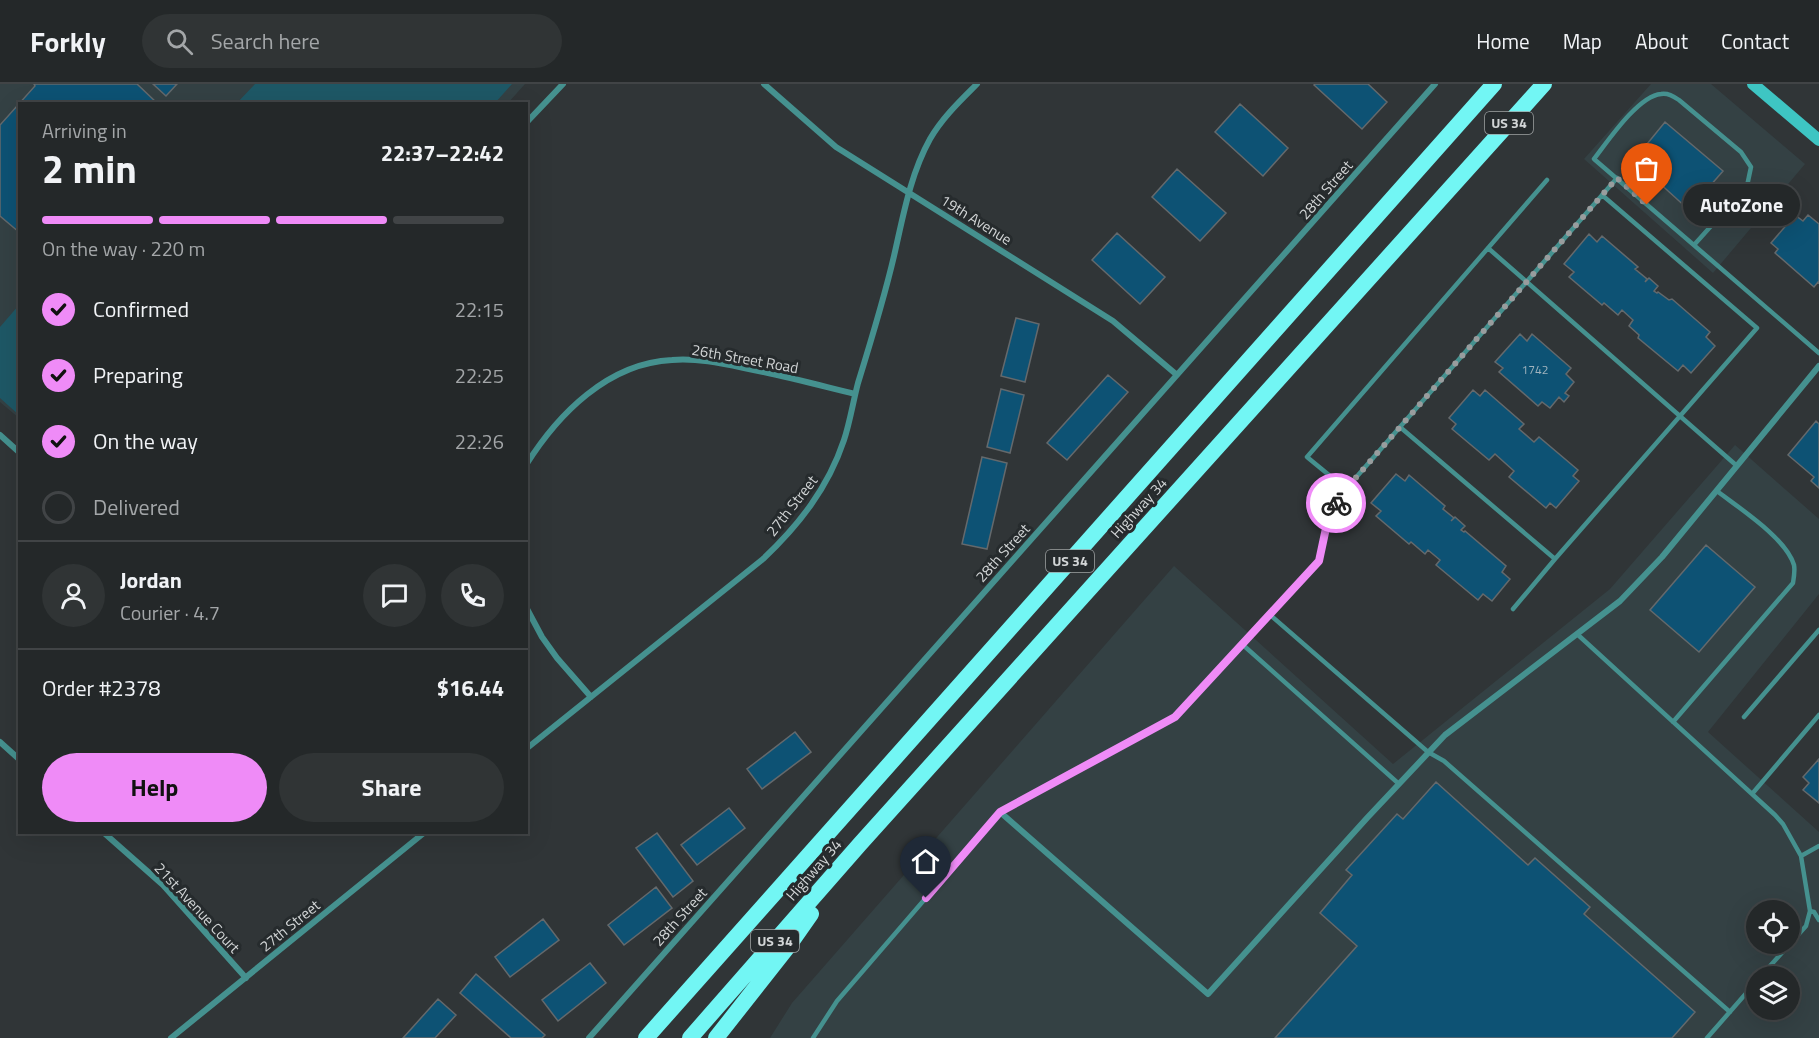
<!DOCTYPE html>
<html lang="en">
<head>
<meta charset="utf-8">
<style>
  :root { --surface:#242829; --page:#303435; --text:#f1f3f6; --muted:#a3a6a8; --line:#414446; --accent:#ef8bf7 }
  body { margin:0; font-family:"Titillium Web",sans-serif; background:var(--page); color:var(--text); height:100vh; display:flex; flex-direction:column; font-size:22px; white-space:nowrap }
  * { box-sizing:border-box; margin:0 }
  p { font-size:20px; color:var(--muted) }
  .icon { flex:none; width:33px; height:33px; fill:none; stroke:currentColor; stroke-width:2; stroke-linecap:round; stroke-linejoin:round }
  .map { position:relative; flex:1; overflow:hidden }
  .sheet { position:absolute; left:18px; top:18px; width:510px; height:732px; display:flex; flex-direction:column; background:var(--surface); border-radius:0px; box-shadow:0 6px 24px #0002,0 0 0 2px var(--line) }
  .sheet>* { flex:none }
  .fabs { position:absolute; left:1746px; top:816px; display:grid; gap:12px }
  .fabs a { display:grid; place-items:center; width:54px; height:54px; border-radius:50%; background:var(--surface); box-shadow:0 6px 24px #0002,0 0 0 2px var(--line); font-size:30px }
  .pin { position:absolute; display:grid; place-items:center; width:51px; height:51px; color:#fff; margin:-62px -26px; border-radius:50% 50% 50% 0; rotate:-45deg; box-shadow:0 0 6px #0007 }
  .pin .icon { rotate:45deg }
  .courier { position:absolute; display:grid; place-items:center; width:60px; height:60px; margin:-30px; border:4px solid #ef8bf7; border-radius:50%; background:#fff; color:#222; box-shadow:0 2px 8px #0007 }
  .bubble { position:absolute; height:42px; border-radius:21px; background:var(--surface); box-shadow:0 6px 24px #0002,0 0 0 2px var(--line); font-size:20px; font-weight:700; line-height:42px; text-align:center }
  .summary em { font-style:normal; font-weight:700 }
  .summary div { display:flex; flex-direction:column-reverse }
  .summary { display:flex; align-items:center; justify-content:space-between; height:102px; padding:0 24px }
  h1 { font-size:39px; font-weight:700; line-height:45px }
  .bar { display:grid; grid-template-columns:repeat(4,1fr); gap:9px 6px; align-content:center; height:72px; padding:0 24px }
  .bar i { height:8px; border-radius:4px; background:var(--line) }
  .bar .selected { background:var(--accent) }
  .bar p { grid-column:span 4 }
  .line { display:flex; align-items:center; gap:15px; padding:0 24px; border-top:2px solid var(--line) }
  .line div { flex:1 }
  .round { display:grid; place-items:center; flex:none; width:63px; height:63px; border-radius:32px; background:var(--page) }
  ol { padding:0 24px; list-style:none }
  li { display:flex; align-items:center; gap:18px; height:66px }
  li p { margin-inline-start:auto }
  li .icon { padding:6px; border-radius:50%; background:var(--accent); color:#111; stroke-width:4 }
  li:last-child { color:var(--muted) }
  li i { width:33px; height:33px; border:3px solid var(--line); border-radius:50% }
  .action { display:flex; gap:12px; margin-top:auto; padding:12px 24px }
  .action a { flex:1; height:69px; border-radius:36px; background:var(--accent); color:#111; font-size:24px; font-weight:700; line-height:69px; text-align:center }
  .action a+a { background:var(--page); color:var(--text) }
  header { display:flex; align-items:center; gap:36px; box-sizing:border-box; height:84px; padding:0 30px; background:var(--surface); border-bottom:2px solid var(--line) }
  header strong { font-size:28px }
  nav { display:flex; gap:33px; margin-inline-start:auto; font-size:21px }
  .search { width:420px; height:54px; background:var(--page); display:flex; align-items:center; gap:15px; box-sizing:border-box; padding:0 21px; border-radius:33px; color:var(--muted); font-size:22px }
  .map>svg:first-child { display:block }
  .built { fill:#344144; fill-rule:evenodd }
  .green { fill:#1e5866 }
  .building { fill:#0d5274; stroke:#64696c; stroke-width:1.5 }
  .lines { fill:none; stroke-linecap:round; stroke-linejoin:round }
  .service { stroke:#45918f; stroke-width:4.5 }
  .minor { stroke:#45918f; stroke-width:6 }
  .secondary { stroke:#3ec5c3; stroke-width:12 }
  .trunk { stroke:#72f6f4; stroke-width:16 }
  .done { stroke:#999d9e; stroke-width:6; stroke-dasharray:0 10.8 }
  .route { stroke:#ef8bf7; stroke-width:8 }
  .labels { text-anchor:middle; stroke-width:6; stroke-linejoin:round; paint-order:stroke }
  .number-label { font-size:12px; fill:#a1b4be }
  .shield { fill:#262b2d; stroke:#9ea2a3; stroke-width:1.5 }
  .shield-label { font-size:14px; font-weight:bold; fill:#d2d5d6 }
  .street-label { font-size:15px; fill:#d2d5d6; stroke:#262b2d }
</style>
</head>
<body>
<header>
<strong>Forkly</strong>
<div class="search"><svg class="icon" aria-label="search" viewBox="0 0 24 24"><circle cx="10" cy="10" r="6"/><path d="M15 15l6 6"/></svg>Search here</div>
<nav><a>Home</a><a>Map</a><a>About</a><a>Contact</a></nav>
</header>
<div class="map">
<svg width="1819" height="954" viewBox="0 0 1819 954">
  <rect width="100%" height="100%" fill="#303537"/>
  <path class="built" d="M0,0H525L507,20H20L19,334L0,318Z
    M1651,0H1711L1805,80L1713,189L1584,75Z
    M1735,361L1819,435V510L1708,648L1819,748V954H770L792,919L1174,482L1393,680L1610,505ZM1756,826H1790V860H1756ZM1756,892H1790V926H1756Z"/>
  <path class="green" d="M255,0H512L495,19H237Z
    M19,221V331L0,314V243Z"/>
  <path class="building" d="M34,0H137L158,20H20V149L0,132V41L35,2Z
    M153,0H177L166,12Z
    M1315,0H1368L1387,18L1362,45L1314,1Z
    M1240,20L1288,64L1263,92L1215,48Z
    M1665,38L1723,87L1689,126L1634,76Z
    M1177,85L1226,129L1200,157L1152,113Z
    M1795,131L1803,137L1808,131L1819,140V199L1818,198L1814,203L1775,169L1778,165L1771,159Z
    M1117,149L1165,193L1140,220L1092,176Z
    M1589,150L1597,158L1602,152L1638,183L1635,185L1647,195L1645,198L1649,194L1658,202L1654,207L1657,209L1658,208L1669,216L1672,215L1710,248L1706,253L1715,262L1691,289L1683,281L1678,287L1638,254L1639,251L1629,242L1633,236L1622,226L1618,231L1604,219L1602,221L1569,193L1574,188L1564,180Z
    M1016,234L1039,240L1025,298L1001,292Z
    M1520,250L1527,257L1532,250L1571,284L1566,290L1574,298L1565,309L1569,312L1564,318L1559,313L1550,324L1542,318L1538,322L1499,288L1503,284L1495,278Z
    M1108,291L1128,308L1067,376L1047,359Z
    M1001,305L1024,311L1010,369L987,363Z
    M1473,306L1480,312L1485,306L1524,340L1519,345L1534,358L1539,353L1578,386L1573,392L1579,397L1556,424L1550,419L1546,424L1509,393L1514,387L1495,370L1489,376L1452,345L1456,340L1449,334Z
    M1816,337L1819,340V404L1811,397L1814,393L1788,371Z
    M982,373L1007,379L987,465L962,460Z
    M1396,390L1405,397L1409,391L1445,422L1443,425L1454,434L1451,437L1455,433L1465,442L1461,446L1464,448L1465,447L1506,482L1502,488L1510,495L1492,517L1483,510L1478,516L1436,481L1440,476L1428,466L1425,470L1411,458L1409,460L1376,432L1381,427L1371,419Z
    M1706,461L1755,503L1699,568L1650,526Z
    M795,648L811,668L762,705L747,685Z
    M1819,675V719L1803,706L1809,699L1803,693Z
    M1436,698L1528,781L1535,774L1590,823L1584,830L1695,928L1672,954H1275L1357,862L1320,829L1352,791L1346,786L1397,730L1403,735Z
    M729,724L745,744L697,781L681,761Z
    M657,749L693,797L673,813L636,764Z
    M656,803L672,824L624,861L608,841Z
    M543,835L559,856L510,893L495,873Z
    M590,879L606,899L558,937L542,916Z
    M476,890L545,951L542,954H511L460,909Z
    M438,915L456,931L435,954H403Z"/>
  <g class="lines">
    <path class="service" d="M1694,161L1747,102L1751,83L1741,68L1679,16C1673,12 1668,9 1661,10C1638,12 1608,57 1594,75C1669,140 1744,205 1819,269
      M1488,164L1737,382
      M1400,343L1555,475L1757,244L1602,111
      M1346,405L1307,373L1547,96
      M1513,525L1555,475
      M1269,530L1428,668L1444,677L1730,928
      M1577,550L1775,731L1783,740L1801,772L1810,827L1806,842L1761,892
      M1243,561L1399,700
      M1744,633L1819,546
      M1673,638L1793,499C1794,493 1795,486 1794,481C1786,454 1739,424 1717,407
      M1752,710L1819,631
      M1801,772L1819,762
      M1810,827L1814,828L1819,836
      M813,954L837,917L1000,728L1175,633L1319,477L1329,430L1346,405L1617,94
      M1707,954L1756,898"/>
    <path class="minor" d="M764,0L836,63L1113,237L1177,291
      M526,39L563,0
      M0,351L20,369
      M526,381C558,330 608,279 672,276C696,274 720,279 744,284C781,291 818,301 855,310
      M526,523L542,553L557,574L591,613
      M0,658L20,676
      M526,665L763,475C799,441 828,404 844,356C850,338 853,318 858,299C871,257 884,215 894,172C903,133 910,91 930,55C942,34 960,17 977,0
      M1000,728L1208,910L1367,734L1445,651L1620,517L1662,473L1819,282
      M103,748L163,801L246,894
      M171,954L425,748
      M589,954L1435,0"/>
    <path class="secondary" d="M1753,0L1819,56"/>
    <path class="trunk" d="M646,954L1494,0
      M690,954L860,760L1544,0
      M716,954L790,860L811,830"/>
  </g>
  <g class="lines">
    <path class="done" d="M1336,419L1346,405L1617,94L1647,121"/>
    <path class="route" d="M926,814L1000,728L1175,633L1319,477L1329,430L1336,419"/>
  </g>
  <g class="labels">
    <g class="number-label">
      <text x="1535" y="290">1742</text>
    </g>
    <g class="shield">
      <rect x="1485" y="28" width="48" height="22" rx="4.5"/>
      <rect x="1046" y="466" width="48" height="22" rx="4.5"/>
      <rect x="751" y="846" width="48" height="22" rx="4.5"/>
    </g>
    <g class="shield-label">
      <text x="1509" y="44">US 34</text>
      <text x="1070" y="482">US 34</text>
      <text x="775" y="862">US 34</text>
    </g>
    <g class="street-label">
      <text transform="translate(1326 106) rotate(-49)" y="5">28th Street</text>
      <text transform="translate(976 136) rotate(32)" y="5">19th Avenue</text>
      <text transform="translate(745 275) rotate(10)" y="5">26th Street Road</text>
      <text transform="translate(792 422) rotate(-52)" y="5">27th Street</text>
      <text transform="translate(1139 424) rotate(-48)" y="5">Highway 34</text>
      <text transform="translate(1003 469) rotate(-48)" y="5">28th Street</text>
      <text transform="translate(814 786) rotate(-49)" y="5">Highway 34</text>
      <text transform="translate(197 824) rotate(47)" y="5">21st Avenue Court</text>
      <text transform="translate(680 833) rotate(-48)" y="5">28th Street</text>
      <text transform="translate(290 842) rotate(-39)" y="5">27th Street</text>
    </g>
  </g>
</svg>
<div class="fabs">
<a><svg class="icon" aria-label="locate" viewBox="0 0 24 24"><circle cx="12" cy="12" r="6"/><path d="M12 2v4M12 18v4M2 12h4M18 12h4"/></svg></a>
<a><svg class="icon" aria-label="layers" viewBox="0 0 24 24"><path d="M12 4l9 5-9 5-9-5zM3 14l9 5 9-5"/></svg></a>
</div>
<div class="pin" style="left:1647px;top:121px;background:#ea580c"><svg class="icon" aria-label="bag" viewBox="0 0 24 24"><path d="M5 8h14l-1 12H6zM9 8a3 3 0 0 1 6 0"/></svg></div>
<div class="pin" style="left:926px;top:814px;background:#1f2937"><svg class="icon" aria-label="home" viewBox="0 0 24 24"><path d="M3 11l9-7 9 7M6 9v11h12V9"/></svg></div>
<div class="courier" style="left:1336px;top:419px"><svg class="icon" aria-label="bike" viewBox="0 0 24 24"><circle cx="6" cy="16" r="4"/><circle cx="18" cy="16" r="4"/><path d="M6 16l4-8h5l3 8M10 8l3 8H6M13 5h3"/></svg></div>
<div class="bubble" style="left:1683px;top:100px;width:117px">AutoZone</div>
<section class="sheet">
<div class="summary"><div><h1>2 min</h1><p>Arriving in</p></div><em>22:37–22:42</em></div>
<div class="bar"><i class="selected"></i><i class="selected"></i><i class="selected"></i><i></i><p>On the way · 220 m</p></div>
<ol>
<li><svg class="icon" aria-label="check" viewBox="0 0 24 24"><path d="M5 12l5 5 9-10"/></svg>Confirmed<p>22:15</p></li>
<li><svg class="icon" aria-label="check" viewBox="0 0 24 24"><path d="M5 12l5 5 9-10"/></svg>Preparing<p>22:25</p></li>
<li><svg class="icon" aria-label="check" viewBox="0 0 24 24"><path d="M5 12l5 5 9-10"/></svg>On the way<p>22:26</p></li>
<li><i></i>Delivered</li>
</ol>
<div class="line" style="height:108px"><a class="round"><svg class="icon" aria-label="person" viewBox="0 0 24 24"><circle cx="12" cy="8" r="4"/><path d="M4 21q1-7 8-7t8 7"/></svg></a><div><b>Jordan</b><p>Courier · 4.7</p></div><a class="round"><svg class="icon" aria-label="chat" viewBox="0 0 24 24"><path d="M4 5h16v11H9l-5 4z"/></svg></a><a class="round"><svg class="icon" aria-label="phone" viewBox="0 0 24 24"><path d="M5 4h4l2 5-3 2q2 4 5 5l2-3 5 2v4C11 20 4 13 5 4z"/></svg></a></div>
<div class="line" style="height:78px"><div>Order #2378</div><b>$16.44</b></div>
<div class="action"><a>Help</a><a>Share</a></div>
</section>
</div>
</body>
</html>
